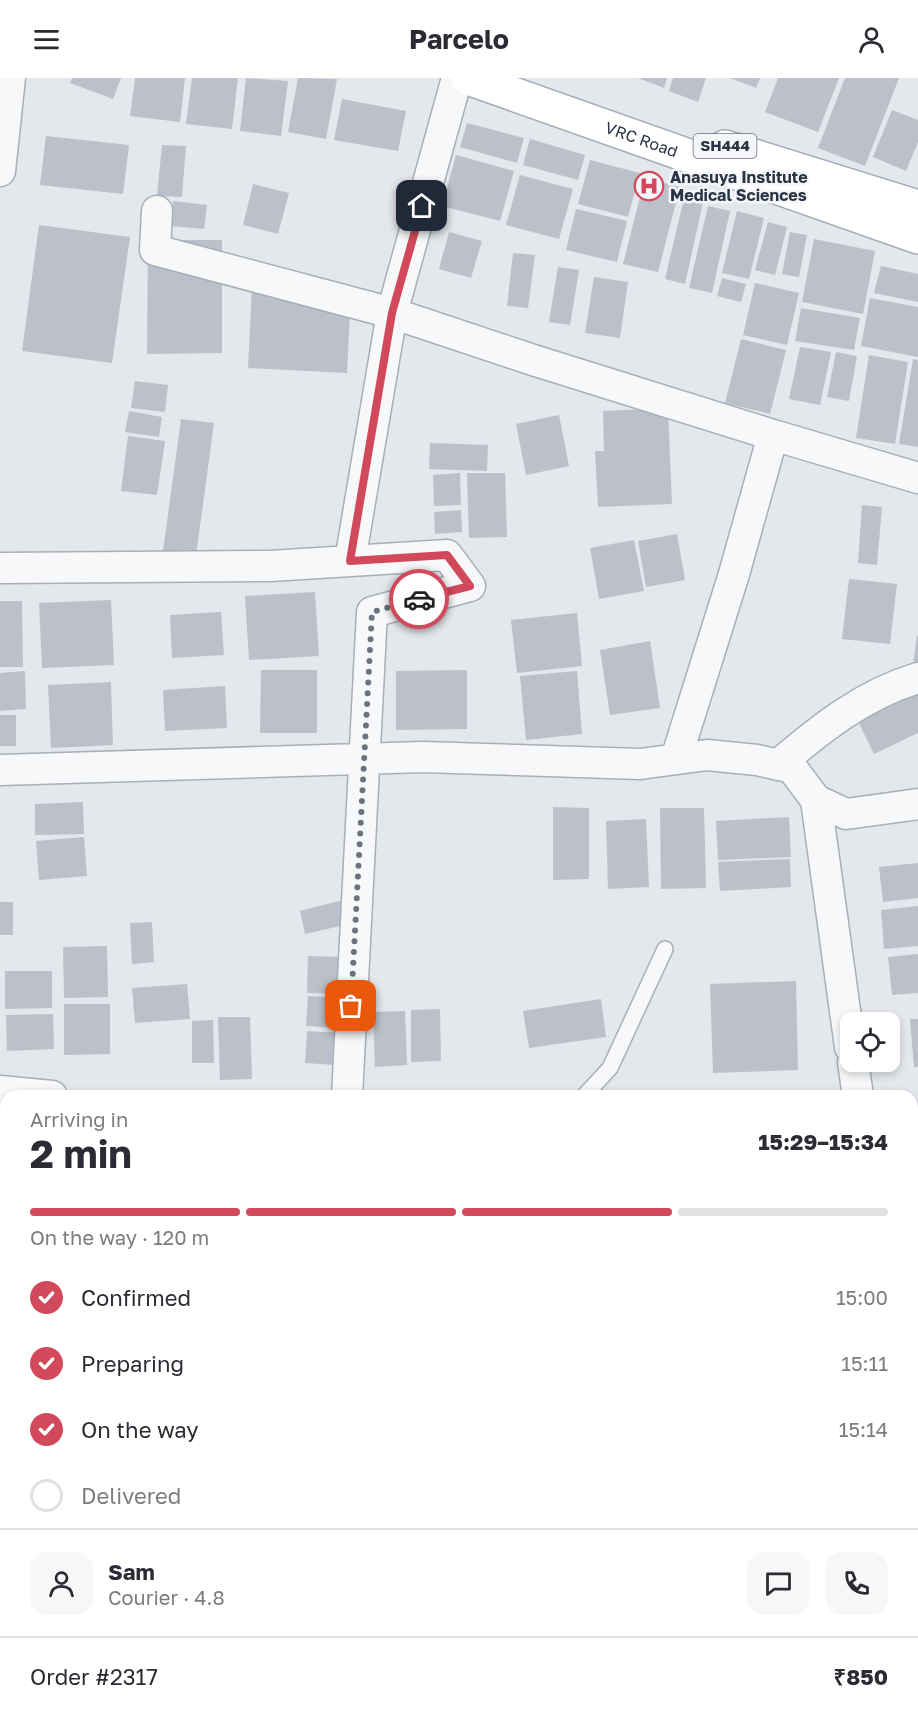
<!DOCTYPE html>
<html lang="en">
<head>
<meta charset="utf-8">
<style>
  :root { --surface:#fff; --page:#f7f7f7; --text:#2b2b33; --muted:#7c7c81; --line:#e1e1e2; --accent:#d1495b }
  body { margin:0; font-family:"Golos Text",sans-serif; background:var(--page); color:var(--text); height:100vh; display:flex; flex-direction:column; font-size:22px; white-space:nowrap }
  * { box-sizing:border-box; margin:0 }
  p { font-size:20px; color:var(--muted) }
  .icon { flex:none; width:33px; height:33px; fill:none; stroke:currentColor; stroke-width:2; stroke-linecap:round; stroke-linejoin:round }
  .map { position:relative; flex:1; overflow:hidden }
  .panel { position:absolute; left:0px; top:1012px; width:918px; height:638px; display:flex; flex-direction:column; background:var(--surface); border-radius:18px 18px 0 0; box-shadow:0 3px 9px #0003 }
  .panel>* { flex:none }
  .tools { position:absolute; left:840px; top:934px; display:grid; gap:12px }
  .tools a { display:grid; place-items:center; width:60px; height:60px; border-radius:12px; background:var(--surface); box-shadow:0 3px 9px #0003; font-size:30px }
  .pin { position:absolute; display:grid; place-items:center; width:51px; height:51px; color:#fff; margin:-26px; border-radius:12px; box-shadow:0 3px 9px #0006 }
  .courier { position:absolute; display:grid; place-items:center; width:60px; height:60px; margin:-30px; border:4px solid #d1495b; border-radius:50%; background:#fff; color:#222; box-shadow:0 2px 8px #0007 }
  .head em { font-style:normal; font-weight:700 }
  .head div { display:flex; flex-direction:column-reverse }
  .head { display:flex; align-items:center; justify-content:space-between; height:102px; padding:0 30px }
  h1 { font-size:39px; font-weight:700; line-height:45px }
  .bar { display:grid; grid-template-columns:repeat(4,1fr); gap:9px 6px; align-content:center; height:72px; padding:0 30px }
  .bar i { height:8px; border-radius:4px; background:var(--line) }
  .bar .active { background:var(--accent) }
  .bar p { grid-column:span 4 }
  .line { display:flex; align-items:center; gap:15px; padding:0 30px; border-top:2px solid var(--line) }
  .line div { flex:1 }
  .round { display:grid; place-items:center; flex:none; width:63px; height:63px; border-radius:18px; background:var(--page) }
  ol { padding:0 30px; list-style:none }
  li { display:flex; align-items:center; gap:18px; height:66px }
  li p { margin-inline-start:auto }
  li .icon { padding:6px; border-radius:50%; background:var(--accent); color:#fff; stroke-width:4 }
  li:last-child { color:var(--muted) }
  li i { width:33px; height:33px; border:3px solid var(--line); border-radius:50% }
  header { display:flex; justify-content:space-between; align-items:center; height:78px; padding:0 30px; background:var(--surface); font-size:27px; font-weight:700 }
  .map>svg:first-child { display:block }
  .building { fill:#bbc0ca }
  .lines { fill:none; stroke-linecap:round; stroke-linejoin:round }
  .service-casing { stroke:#a9aeb7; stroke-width:18 }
  .minor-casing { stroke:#a9aeb7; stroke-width:33 }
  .primary-casing { stroke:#a3abb8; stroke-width:36 }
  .service { stroke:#f7f8fa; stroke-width:15 }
  .minor { stroke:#f7f8fa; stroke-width:30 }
  .primary { stroke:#fff; stroke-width:33 }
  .done { stroke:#6c737f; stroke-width:6; stroke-dasharray:0 10.8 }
  .route { stroke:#d1495b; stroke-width:8 }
  .labels { text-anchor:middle; stroke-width:5; stroke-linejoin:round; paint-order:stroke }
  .shield { fill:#f4f6f9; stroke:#676e7b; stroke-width:1.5 }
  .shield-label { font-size:15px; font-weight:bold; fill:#2b3445 }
  .street-label { font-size:16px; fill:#2b3445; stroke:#f4f6f9 }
  .poi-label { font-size:16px; font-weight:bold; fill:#2b3445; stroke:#f4f6f9; text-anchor:start }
</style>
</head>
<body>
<header><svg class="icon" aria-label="menu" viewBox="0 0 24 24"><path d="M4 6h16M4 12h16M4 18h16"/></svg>Parcelo<svg class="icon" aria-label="person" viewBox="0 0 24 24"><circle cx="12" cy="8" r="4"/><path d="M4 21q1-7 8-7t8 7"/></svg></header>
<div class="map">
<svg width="918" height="1649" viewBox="0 0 918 1649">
  <rect width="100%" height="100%" fill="#e4e7ec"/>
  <path class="building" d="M72,0H121L113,21L70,5Z
    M135,0H185L180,44L130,38Z
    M192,0H238L232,51L186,46Z
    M246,0L288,3L281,58L240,53Z
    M298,0L337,1L326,61L288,54Z
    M638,0H667L664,10Z
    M673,0H706L698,24L669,13Z
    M730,0H760L756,10Z
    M778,0H839L818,54L765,34Z
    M845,0H899L865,88L818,70Z
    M342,21L406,33L398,73L334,62Z
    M892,32L918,42V64L906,93L873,79Z
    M467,45L524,60L517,85L460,69Z
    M46,58L129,67L123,116L40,107Z
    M530,61L585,77L578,102L523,87Z
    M162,67L186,68L182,119L157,118Z
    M456,77L514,93L500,143L442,128Z
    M590,82L640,95L628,139L578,126Z
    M520,97L573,111L559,161L506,147Z
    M645,100L680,109L658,194L623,186Z
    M253,106L289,115L278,156L243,147Z
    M685,116L704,120L685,206L665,201Z
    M173,123L207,127L204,151L171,148Z
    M708,128L730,133L712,215L689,210Z
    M576,131L627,143L617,184L566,172Z
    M737,133L764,140L749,201L722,195Z
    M768,144L787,149L775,197L755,192Z
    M39,147L130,159L112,285L22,273Z
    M449,154L482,163L471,200L439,191Z
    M790,154L807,157L799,199L782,196Z
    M814,161L875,173L863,236L802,224Z
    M148,162H222V275L147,276Z
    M513,175L535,177L528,230L507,228Z
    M881,188L918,196V224L874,215Z
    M558,189L579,192L570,247L549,244Z
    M594,199L628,204L620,260L585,255Z
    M722,200L746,206L741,224L717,218Z
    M755,205L799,215L787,267L743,257Z
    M252,208L351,213L347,295L248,290Z
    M870,220L918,229V279L861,268Z
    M801,230L860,240L854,272L795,263Z
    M741,261L786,272L770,336L725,325Z
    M800,269L831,274L820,327L789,321Z
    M836,274L857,278L849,323L827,319Z
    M869,277L908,284L895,366L856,360Z
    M913,281L918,282V369L899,366Z
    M135,303L168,307L165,334L131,330Z
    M668,330L672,426L598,429L595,373H604L603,333Z
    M129,333L162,339L159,359L125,354Z
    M559,337L569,388L526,397L516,346Z
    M181,341L214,345L196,478L163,473Z
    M128,358L165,363L157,417L121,413Z
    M430,365L488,367L487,393L429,391Z
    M460,395L461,427L434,428L433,397Z
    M467,395H505L507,459L469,460Z
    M862,427L882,429L877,487L858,485Z
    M461,432L462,454L435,456L434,434Z
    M677,456L685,502L646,509L638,463Z
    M634,462L644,513L599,521L590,470Z
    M849,501L897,506L890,566L842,561Z
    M315,514L319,578L249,582L245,518Z
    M111,522L114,587L42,590L39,525Z
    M0,523H22L23,589H0Z
    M221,534L224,577L172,580L170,537Z
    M577,535L582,588L517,595L511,542Z
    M917,558H918V587L913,586Z
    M650,563L660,630L610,637L600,572Z
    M261,592H317V655H260Z
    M467,592V651L396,652V593Z
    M25,593L26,631L0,633V595Z
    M577,593L582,656L526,662L520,598Z
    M111,604L113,667L51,670L48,607Z
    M918,606V655L874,676L855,637Z
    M225,608L227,650L165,653L163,612Z
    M0,637H16V668H0Z
    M83,724L84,756L35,757V726Z
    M553,729L589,730V801L553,802Z
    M660,730H704L706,810L661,811Z
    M789,739L791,779L718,782L716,743Z
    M646,741L649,809L608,811L606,743Z
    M84,759L87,798L39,802L36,763Z
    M790,781L791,809L720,813L718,784Z
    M918,785V820L883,824L879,789Z
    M347,821L353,845L305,856L300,833Z
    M0,824H13V857H0Z
    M918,828V868L884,871L881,832Z
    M152,844L154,884L132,886L130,845Z
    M107,868L108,919L64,920L63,869Z
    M918,876V915L892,917L888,879Z
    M308,878L344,879L343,916L307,915Z
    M5,893H52V930L5,931Z
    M796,903L798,992L713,995L710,906Z
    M187,906L190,941L135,945L132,910Z
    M308,918L341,920L339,950L306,948Z
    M601,921L606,959L529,970L523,933Z
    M64,926H110V976L64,977Z
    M440,931L441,983L411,984V932Z
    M405,933L407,987L375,989L373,934Z
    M53,936L54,971L7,973L6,937Z
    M218,939H250L252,1001L220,1002Z
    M910,941H918V989H914Z
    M213,942L214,985H192V943Z
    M307,953L338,955L335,987L305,985Z
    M912,1081H918V1186H912Z
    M0,1183L6,1184V1215H0Z
    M0,1220L6,1221V1248H0Z
    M0,1260H6V1288H0Z
    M0,1455H6V1496L0,1495Z
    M912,1480L918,1516L912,1517Z
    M0,1500H6V1531H0Z
    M0,1534H6V1585H0Z
    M918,1537V1640L912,1641V1538Z
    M0,1592H6V1629H0Z
    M0,1634H6V1644H26V1649H0Z
    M33,1644H74V1649H33Z
    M122,1644H168V1649H122Z
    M251,1644H277V1649H251Z
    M281,1644L302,1645V1649H280Z
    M306,1644H331V1649H306Z
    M335,1644H359V1649H335Z
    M502,1644H588V1649H502Z
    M607,1644H666V1646L608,1649Z
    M813,1644H874V1645L845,1649H814Z"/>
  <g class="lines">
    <g class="service-casing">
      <path id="service" d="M584,1018L610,990L665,871"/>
    </g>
    <g class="minor-casing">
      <path id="minor" d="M457,0L392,235L533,282L773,357L734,496L676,681
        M0,93L10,0
        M157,133L155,172L392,235L350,483
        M773,357L918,400
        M0,490L270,488L447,477L470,508L372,534L347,1018
        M778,687C820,651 864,616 918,600
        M0,692L423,679L640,686L707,677L757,682L792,690L816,722
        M850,969L816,722L846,736L918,726
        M853,984L858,1018
        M0,1013L52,1018
        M912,1044H918
        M0,1113L6,1045
        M912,1337H918
        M912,1401L918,1441
        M232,1644V1649
        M703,1644V1649
        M107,1649V1644
        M482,1649V1644"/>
    </g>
    <g class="primary-casing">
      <g id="primary">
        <path id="s1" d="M468,0L918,159"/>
        <path d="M725,69L918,129"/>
      </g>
    </g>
    <use href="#service" class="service"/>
    <use href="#minor" class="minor"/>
    <use href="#primary" class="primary"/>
  </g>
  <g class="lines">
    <path class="done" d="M351,928L372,534L419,521"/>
    <path class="route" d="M419,521L470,508L447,477L350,483L392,235L422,128"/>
  </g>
  <defs>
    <g id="hospital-ring" transform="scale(1.5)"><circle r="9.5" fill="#f4f6f9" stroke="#d1495b" stroke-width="1.5"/><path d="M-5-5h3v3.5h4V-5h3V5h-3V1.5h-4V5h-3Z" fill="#d1495b"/></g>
  </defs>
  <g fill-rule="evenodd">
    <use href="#hospital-ring" x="649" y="108"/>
  </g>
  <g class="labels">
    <rect class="shield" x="693.5" y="56" width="63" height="24" rx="4.5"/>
    <g class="shield-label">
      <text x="725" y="73">SH444</text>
    </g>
    <g class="street-label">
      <text dy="6" stroke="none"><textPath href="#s1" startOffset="184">VRC Road</textPath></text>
    </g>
    <g class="poi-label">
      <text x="670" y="105">Anasuya Institute<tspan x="670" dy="18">Medical Sciences</tspan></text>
    </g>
  </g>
</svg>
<div class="tools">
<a><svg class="icon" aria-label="locate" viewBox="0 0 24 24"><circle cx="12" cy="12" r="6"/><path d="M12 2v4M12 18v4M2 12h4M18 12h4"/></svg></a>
</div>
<div class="pin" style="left:351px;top:928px;background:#ea580c"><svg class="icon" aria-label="bag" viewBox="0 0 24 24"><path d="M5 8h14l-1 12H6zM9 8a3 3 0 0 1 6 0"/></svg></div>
<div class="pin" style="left:422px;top:128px;background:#1f2937"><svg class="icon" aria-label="home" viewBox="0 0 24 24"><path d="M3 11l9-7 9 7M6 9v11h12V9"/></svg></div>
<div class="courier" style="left:419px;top:521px"><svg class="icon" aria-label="car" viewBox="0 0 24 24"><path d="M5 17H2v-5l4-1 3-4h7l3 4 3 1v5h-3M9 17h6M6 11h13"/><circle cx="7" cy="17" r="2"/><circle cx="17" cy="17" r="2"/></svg></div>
<section class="panel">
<div class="head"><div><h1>2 min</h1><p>Arriving in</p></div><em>15:29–15:34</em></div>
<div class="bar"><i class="active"></i><i class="active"></i><i class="active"></i><i></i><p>On the way · 120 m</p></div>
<ol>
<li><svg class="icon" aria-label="check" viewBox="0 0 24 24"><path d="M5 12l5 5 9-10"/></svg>Confirmed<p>15:00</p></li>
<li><svg class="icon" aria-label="check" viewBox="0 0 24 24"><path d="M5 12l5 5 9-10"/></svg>Preparing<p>15:11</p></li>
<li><svg class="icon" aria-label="check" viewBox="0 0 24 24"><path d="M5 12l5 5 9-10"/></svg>On the way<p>15:14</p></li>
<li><i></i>Delivered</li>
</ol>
<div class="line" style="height:108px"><a class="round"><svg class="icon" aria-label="person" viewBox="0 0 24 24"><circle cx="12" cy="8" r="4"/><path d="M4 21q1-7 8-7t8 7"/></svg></a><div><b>Sam</b><p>Courier · 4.8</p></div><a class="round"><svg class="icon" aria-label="chat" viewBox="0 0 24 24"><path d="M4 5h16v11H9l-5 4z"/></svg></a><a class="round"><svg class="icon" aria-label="phone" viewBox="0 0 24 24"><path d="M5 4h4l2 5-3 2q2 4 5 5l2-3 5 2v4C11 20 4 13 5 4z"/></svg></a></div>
<div class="line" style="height:78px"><div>Order #2317</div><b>₹850</b></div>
</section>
</div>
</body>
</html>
